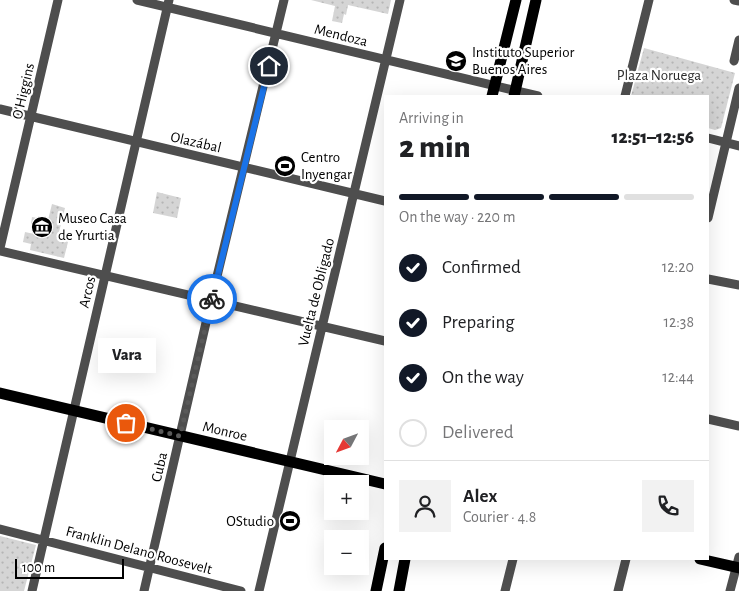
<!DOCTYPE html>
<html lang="en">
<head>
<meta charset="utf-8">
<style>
  :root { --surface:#fff; --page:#f2f2f2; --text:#202124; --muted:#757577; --line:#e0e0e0; --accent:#111827 }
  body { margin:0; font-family:"Alegreya Sans",sans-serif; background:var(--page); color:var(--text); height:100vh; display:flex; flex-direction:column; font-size:19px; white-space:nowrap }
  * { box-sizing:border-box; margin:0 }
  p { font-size:16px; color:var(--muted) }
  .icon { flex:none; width:28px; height:28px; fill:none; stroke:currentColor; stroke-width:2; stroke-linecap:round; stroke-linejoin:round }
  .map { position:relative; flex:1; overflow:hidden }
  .side { position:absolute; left:384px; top:95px; width:325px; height:465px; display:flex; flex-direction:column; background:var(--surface); border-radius:0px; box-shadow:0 5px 20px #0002 }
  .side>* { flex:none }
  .needle { width:32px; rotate:229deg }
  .buttons { position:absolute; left:324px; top:420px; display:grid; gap:10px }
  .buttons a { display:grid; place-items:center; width:45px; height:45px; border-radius:0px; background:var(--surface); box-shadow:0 5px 20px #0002; font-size:25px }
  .scale { position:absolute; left:15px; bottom:12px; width:109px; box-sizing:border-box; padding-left:5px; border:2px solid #000; border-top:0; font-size:14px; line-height:18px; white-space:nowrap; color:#000; -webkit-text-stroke:4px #fff; paint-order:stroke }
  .pin { position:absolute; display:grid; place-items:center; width:42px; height:42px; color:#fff; margin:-21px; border:2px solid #fff; border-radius:50%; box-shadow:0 1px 5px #0007 }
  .courier { position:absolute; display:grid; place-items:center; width:50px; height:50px; margin:-25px; border:4px solid #1a73e8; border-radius:50%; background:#fff; color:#222; box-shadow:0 1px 6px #0007 }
  .bubble { position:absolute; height:35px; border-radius:0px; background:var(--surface); box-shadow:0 5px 20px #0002; font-size:16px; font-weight:800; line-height:35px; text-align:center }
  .head em { font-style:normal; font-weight:800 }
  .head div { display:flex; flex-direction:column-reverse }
  .head { display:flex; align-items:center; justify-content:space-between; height:85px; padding:0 15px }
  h1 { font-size:32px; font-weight:800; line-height:38px }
  .bar { display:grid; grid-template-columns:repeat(4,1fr); gap:8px 5px; align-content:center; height:60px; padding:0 15px }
  .bar i { height:6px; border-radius:4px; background:var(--line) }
  .bar .selected { background:var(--accent) }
  .bar p { grid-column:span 4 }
  .line { display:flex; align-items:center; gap:12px; padding:0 15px; border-top:1px solid var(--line) }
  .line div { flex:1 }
  .round { display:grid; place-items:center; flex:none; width:52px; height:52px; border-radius:0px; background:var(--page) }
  ol { padding:0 15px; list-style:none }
  li { display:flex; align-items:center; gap:15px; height:55px }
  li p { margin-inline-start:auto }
  li .icon { padding:5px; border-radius:50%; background:var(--accent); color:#fff; stroke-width:4 }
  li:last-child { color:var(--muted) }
  li i { width:28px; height:28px; border:2px solid var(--line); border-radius:50% }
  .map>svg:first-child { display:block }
  .park { fill:url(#park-dots) }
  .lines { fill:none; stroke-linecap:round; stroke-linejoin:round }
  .minor { stroke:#4e4e4e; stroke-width:9 }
  .major { stroke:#000; stroke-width:11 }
  .done { stroke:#595959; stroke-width:5; stroke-dasharray:0 9 }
  .route { stroke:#1a73e8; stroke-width:6 }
  .labels { text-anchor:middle; stroke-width:4.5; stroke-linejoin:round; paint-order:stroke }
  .street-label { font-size:15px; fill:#000; stroke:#fff }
  .poi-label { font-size:15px; fill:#000; stroke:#fff; text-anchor:start }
  .park-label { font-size:15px; fill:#2c2c2c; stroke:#fff }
</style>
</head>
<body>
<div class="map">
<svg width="739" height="591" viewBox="0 0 739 591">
  <defs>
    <pattern id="park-dots" width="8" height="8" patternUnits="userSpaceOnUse" patternTransform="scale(1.25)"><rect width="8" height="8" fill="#d5d5d5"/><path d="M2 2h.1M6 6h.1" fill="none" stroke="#b5b5b5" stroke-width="1.8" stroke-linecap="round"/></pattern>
  </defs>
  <rect width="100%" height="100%" fill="#fff"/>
  <path class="park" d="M311,0H391L388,14L348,5L346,15L344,14L342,23L332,21L335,6Z
    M644,48L735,73L721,128L715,130L708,128V96H631Z
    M157,192L181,198L177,218L153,213Z
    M52,204L65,208L59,232L70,234L64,258L30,250L31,244L23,242L25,232L34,234L36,226L31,224L32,217L48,220Z
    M0,536L36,545L24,591H0Z"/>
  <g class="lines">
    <path class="minor" d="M137,0L538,96
      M734,0L739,1
      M734,61L739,40
      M625,96L649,0
      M0,109L385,201
      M708,138L739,146
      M708,218L739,88
      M0,248L58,0
      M0,251L385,341
      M708,279L739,285
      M708,419L739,426
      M0,529L241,591
      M32,591L169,0
      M144,591L211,301L284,0
      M259,591L400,0
      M505,591L513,559
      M618,591L626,559
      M730,591L739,557"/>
    <path class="major" d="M492,96L516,0
      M514,96L536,0
      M0,393L385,484
      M700,559L739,568
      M376,591L385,548
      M399,591L405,559"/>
  </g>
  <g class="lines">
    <path class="done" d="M126,423L180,436L212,299"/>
    <path class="route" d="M212,299L269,66"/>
  </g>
  <defs>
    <g id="university-disc" transform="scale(1.125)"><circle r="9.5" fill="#000" stroke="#fff"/><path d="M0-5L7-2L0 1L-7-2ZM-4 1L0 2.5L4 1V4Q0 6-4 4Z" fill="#fff"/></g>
    <g id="stadium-disc" transform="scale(1.125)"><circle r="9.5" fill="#000" stroke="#fff"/><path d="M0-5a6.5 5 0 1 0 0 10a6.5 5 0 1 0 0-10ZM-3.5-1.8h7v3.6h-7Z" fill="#fff"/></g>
    <g id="museum-disc" transform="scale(1.125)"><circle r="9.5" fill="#000" stroke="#fff"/><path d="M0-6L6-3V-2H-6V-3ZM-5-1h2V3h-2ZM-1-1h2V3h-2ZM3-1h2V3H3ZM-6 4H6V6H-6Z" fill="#fff"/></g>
  </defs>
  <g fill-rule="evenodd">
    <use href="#university-disc" x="456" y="61"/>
    <use href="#stadium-disc" x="285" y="166"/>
    <use href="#museum-disc" x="42" y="227"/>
    <use href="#stadium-disc" x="290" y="521"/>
  </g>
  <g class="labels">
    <g class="street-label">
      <text transform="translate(341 35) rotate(14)" y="5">Mendoza</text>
      <text transform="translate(23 91) rotate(-77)" y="5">O'Higgins</text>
      <text transform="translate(196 142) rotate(13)" y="5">Olazábal</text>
      <text transform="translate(87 292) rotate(-77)" y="5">Arcos</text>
      <text transform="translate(316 292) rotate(-76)" y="5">Vuelta de Obligado</text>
      <text transform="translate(225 431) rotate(13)" y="5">Monroe</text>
      <text transform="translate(159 467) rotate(-77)" y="5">Cuba</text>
      <text transform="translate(139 550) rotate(15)" y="5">Franklin Delano Roosevelt</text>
    </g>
    <g class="poi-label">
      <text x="472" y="57">Instituto Superior<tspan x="472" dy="17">Buenos Aires</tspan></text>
      <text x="301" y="162">Centro<tspan x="301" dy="17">Inyengar</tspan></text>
      <text x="58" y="223">Museo Casa<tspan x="58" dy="17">de Yrurtia</tspan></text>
      <text x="274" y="526" text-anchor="end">OStudio</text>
    </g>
    <g class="park-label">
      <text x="659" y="80">Plaza Noruega</text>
    </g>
  </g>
</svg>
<div class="buttons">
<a><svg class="needle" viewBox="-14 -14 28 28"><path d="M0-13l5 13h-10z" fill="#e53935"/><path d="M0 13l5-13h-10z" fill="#757577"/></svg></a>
<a>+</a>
<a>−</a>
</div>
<div class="scale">100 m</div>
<div class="pin" style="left:126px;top:423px;background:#ea580c"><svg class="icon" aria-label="bag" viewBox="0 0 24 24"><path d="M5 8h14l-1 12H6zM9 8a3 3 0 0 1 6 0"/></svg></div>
<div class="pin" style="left:269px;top:66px;background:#1f2937"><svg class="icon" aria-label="home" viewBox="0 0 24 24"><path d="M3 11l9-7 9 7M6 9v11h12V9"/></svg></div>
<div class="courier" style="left:212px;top:299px"><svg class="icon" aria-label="bike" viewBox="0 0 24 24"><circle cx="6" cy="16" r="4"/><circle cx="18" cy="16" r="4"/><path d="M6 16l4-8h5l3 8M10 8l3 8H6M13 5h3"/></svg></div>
<div class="bubble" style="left:98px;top:338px;width:58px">Vara</div>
<section class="side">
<div class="head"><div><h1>2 min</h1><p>Arriving in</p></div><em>12:51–12:56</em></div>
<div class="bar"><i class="selected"></i><i class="selected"></i><i class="selected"></i><i></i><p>On the way · 220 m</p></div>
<ol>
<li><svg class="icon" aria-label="check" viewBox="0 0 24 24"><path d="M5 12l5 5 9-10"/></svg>Confirmed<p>12:20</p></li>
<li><svg class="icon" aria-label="check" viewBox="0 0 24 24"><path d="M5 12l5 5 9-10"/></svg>Preparing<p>12:38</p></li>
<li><svg class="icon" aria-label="check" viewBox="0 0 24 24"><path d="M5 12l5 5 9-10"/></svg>On the way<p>12:44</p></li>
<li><i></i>Delivered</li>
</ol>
<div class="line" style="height:90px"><a class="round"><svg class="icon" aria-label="person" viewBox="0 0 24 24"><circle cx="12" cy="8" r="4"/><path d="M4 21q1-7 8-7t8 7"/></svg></a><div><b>Alex</b><p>Courier · 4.8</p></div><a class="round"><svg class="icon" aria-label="phone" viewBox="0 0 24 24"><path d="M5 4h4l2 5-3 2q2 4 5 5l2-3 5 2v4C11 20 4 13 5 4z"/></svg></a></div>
</section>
</div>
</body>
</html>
